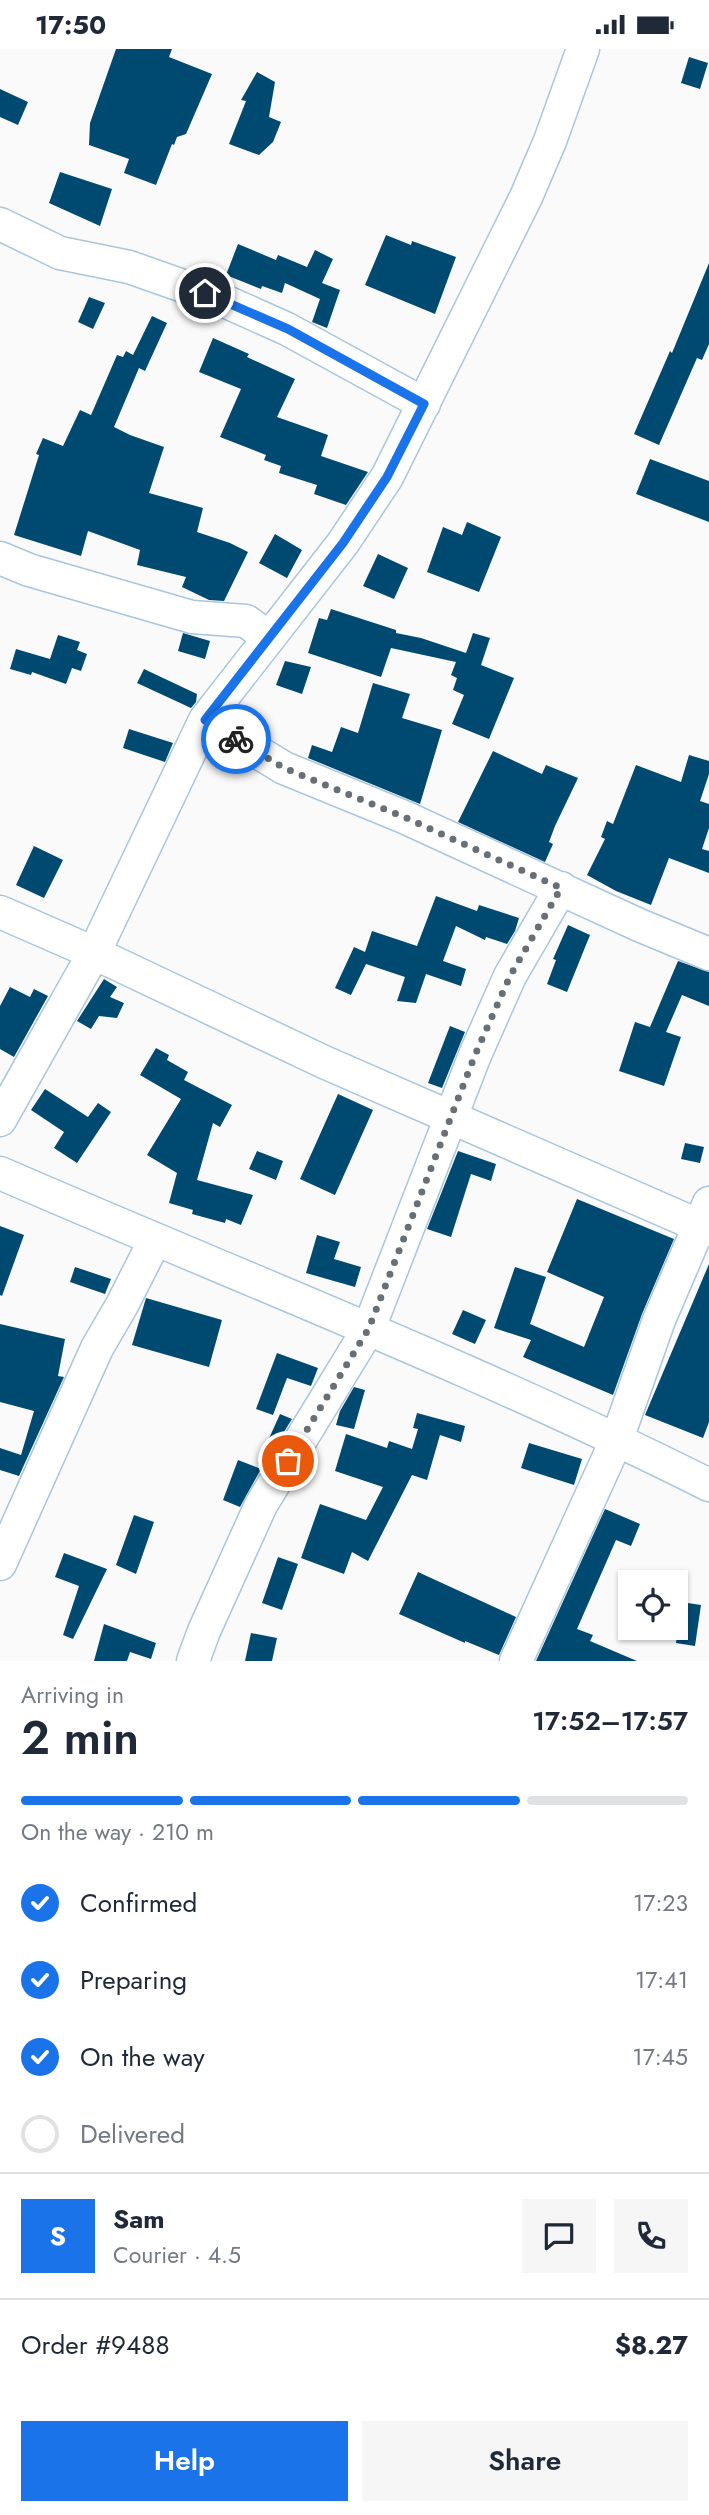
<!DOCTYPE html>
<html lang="en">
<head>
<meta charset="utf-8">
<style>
  :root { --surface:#fff; --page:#f6f6f7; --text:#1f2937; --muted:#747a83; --line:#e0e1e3; --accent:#1a73e8 }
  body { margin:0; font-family:Jost,sans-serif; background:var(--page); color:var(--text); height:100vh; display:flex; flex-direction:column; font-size:26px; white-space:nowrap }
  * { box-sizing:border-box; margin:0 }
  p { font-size:23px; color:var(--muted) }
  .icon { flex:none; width:38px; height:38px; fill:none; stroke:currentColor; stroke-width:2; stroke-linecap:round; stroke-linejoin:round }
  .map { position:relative; height:1612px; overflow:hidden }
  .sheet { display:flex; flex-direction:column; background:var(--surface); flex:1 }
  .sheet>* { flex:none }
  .controls { position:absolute; left:618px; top:1521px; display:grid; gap:14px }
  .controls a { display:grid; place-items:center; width:70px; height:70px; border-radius:0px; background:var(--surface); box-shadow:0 2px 5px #0004; font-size:35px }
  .pin { position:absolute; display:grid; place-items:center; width:60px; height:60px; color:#fff; margin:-30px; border:4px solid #fff; border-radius:50%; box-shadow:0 2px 7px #0007 }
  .courier { position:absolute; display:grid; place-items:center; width:70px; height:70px; margin:-35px; border:5px solid #1a73e8; border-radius:50%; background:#fff; color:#222; box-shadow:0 2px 9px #0007 }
  .overview em { font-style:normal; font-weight:600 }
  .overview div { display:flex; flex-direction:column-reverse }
  .overview { display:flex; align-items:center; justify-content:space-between; height:119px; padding:0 21px }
  h1 { font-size:46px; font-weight:600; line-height:52px }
  .bar { display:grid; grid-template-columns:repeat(4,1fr); gap:10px 7px; align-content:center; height:84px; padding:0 21px }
  .bar i { height:9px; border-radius:5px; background:var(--line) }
  .bar .current { background:var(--accent) }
  .bar p { grid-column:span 4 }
  .line { display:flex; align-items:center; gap:18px; padding:0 21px; border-top:2px solid var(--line) }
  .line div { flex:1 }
  .round { display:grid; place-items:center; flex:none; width:74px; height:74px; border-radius:0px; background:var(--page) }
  ol { padding:0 21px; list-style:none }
  li { display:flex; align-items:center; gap:21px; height:77px }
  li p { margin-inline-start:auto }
  li .icon { padding:7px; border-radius:50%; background:var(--accent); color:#fff; stroke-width:4 }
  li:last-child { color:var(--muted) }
  li i { width:38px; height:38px; border:4px solid var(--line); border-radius:50% }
  .cta { display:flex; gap:14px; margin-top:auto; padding:14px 21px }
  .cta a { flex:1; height:80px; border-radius:0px; background:var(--accent); color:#fff; font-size:28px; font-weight:600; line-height:80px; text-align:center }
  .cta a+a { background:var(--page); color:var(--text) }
  .status { display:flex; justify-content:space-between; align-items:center; height:49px; padding:0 35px; background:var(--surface); direction:ltr }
  .status svg { height:19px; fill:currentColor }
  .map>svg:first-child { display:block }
  .building { fill:#004a72 }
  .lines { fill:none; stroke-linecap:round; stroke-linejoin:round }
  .minor-casing { stroke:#a9c6dd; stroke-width:35 }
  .minor { stroke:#fff; stroke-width:32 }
  .done { stroke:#686f75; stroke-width:7; stroke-dasharray:0 12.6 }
  .route { stroke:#1a73e8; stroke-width:9 }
</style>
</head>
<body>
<div class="status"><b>17:50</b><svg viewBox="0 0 49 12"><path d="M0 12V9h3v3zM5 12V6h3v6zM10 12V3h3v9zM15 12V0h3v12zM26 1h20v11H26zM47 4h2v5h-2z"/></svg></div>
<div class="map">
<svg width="709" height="1612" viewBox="0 0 709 1612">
  <rect width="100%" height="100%" fill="#fafafa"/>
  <path class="building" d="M116,0H172L169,8L212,25L186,85L177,88L174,96L172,95L156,136L124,124L129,110L89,96L90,74Z
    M689,8L708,14L700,40L681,34Z
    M257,23L275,33L269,68L281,73L273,93L259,106L229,95L246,52L241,51Z
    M0,40L28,53L18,76L0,68Z
    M60,123L112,140L100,177L49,154Z
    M386,186L411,196L412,192L456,208L435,265L365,236Z
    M238,195L276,211L278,206L307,218L315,201L333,210L322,234L340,241L327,279L312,273L320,250L285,234L282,244L262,237L261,240L226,226Z
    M709,214V295L702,311L697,309L659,396L634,385L670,302L672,304Z
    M89,248L105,254L93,280L78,273Z
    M152,267L167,274L145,322L139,319L114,378L130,386L164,398L149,444L203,459L197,483L230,494L248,503L224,552L209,551L182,538L186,528L137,516L140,501L88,482L81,507L14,486L39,406L36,405L43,389L63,397L80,361L91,366L117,306L123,308L126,302L133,306Z
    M213,289L249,305L247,308L295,330L277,368L328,386L321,407L368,423L346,456L314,445L317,436L279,424L281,417L264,411L266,406L220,388L241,340L199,323Z
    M650,410L709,432V473L636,445Z
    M467,473L501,488L479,543L427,523L443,478L462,486Z
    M275,485L302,501L287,529L259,514Z
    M378,505L408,519L394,550L363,537Z
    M331,560L396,581V584L421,589L466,604L473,584L490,589L481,616L514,629L489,690L452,675L464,646L453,641L457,629L451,626L456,613L391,599L381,628L308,604L319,569L327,571Z
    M183,584L210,592L205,610L178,602Z
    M58,586L80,593L77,601L87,605L81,622L72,619L66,635L32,623L31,626L10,620L16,600L50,610Z
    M285,612L311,618L302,645L276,636Z
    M144,620L197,645L196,653L191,659L137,634Z
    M373,634L410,645L402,669L442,681L420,755L308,709L312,696L332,703L341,678L358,684Z
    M129,680L173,694L165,713L123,699Z
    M493,702L542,725L546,716L578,729L555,777L549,793L553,795L545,813L458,773Z
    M689,706L709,712V725L700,752L709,755V779L702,800L709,802V824L669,809L651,856L616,842L587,826L605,790L601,788L607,772L613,775L636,716L681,733Z
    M34,797L63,811L44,849L16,836Z
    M436,847L477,862L479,856L519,869L515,882L507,895L486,888L485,891L456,877L443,912L466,920L461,937L426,925L416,954L397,952L405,928L366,915L351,946L335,939L354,898L365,903L372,882L417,897Z
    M568,876L590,886L567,943L547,935L556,911L553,910Z
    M678,912L709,923V957L682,946L666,983L681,988L664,1037L619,1022L635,973L650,978Z
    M104,930L117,938L110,948L124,954L117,969L99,967L91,980L77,972Z
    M10,938L30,948L34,940L48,947L14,1008L0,1000V957Z
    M450,977L465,983L442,1039L428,1034Z
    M156,999L169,1006L167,1011L188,1023L184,1031L232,1056L220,1078L213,1074L197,1131L253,1146L241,1176L226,1170L225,1174L192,1165L193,1161L169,1154L177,1124L147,1106L181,1050L140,1026Z
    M45,1040L88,1068L98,1054L111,1063L77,1114L54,1099L64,1083L31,1061Z
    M338,1045L373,1061L335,1146L300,1130Z
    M685,1094L704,1098L700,1114L681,1110Z
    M257,1102L283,1112L276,1131L249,1120Z
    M458,1102L496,1115L491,1132L471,1125L451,1188L427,1180Z
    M577,1150L674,1190L642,1265L613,1346L523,1308L531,1291L494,1279L515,1218L546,1228L530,1275L584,1298L604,1248L547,1223Z
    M0,1177L24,1186L2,1247L0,1246Z
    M317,1186L340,1193L334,1210L361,1218L355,1238L306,1224Z
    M709,1215V1373L703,1389L645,1366Z
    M75,1218L111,1230L105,1245L70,1233Z
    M146,1249L222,1271L209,1318L132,1296Z
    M463,1261L486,1271L475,1295L452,1285Z
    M0,1275L65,1290L58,1327L64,1328L19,1427L0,1421V1399L21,1406L34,1362L0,1353Z
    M277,1304L318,1319L311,1337L287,1329L273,1366L256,1360Z
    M354,1338L365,1341L354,1380L336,1376L340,1362Z
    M417,1364L465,1377L461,1393L440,1386L427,1431L412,1426L368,1512L352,1503L344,1525L301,1509L320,1455L366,1471L383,1438L335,1422L346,1385L387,1399L389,1392L412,1400L418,1380L413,1379Z
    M280,1365L292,1370L262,1418L258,1414Z
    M529,1394L582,1410L574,1436L521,1419Z
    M238,1411L261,1420L240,1458L223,1451Z
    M605,1460L640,1475L631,1497L616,1491L577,1580L593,1586L590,1592L637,1612H536Z
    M134,1466L154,1473L136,1525L116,1516Z
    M64,1504L107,1520L73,1590L63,1586L79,1537L55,1528Z
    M278,1508L298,1515L282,1561L262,1554Z
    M418,1523L516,1568L499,1606L465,1592V1594L399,1565Z
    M681,1553L701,1556L695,1597L676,1594Z
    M104,1575L156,1594L151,1610L130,1603L127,1612H94Z
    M251,1584L277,1589L272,1612H245Z"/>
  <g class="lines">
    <g class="minor-casing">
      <path id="minor" d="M0,175L60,204L129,218L220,250L287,280L424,355
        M0,509L29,521L192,568L246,572L268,588
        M205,671L284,719L404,768L639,876L709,905
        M0,863L94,904L324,1013L709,1181
        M0,1071L94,904L205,671L343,494L387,428L526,148L550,92L583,0
        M0,1124C237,1227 478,1320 709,1436
        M0,1515L97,1299L122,1256L155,1191
        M193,1612L204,1582L261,1456L369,1279L475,1006L510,927L561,839
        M516,1612L617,1390L659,1271L709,1154"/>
    </g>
    <use href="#minor" class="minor"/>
  </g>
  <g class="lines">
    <path class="done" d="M236,690L284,719L404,768L561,839L510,927L475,1006L369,1279L288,1412"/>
    <path class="route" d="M205,244L288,280L424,355L387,428L343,494L205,671L236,690"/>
  </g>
</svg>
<div class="controls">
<a><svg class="icon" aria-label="locate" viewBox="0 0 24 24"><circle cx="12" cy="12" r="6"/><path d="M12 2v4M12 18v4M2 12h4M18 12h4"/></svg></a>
</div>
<div class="pin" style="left:288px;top:1412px;background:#ea580c"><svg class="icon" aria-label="bag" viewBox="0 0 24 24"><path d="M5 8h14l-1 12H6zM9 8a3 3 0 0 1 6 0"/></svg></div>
<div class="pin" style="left:205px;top:244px;background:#1f2937"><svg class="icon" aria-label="home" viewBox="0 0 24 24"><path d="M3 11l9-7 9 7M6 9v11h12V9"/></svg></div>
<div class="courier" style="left:236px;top:690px"><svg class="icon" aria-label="bike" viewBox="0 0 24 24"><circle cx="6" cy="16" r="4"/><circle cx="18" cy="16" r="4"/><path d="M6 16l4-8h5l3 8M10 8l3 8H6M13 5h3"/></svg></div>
</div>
<section class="sheet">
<div class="overview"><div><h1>2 min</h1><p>Arriving in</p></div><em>17:52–17:57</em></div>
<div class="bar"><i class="current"></i><i class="current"></i><i class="current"></i><i></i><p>On the way · 210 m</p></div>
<ol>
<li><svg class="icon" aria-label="check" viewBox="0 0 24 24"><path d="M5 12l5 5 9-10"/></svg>Confirmed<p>17:23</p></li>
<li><svg class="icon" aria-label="check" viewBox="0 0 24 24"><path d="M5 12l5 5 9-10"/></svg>Preparing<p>17:41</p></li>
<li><svg class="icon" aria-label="check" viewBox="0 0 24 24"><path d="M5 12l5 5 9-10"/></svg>On the way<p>17:45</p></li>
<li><i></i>Delivered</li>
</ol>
<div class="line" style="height:126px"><b class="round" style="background:var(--accent);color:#fff">S</b><div><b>Sam</b><p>Courier · 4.5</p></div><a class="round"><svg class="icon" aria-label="chat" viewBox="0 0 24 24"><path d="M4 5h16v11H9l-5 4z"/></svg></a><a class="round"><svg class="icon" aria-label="phone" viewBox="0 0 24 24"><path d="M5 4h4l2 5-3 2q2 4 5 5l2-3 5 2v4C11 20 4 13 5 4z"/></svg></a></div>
<div class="line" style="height:91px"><div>Order #9488</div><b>$8.27</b></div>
<div class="cta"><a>Help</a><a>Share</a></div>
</section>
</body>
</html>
